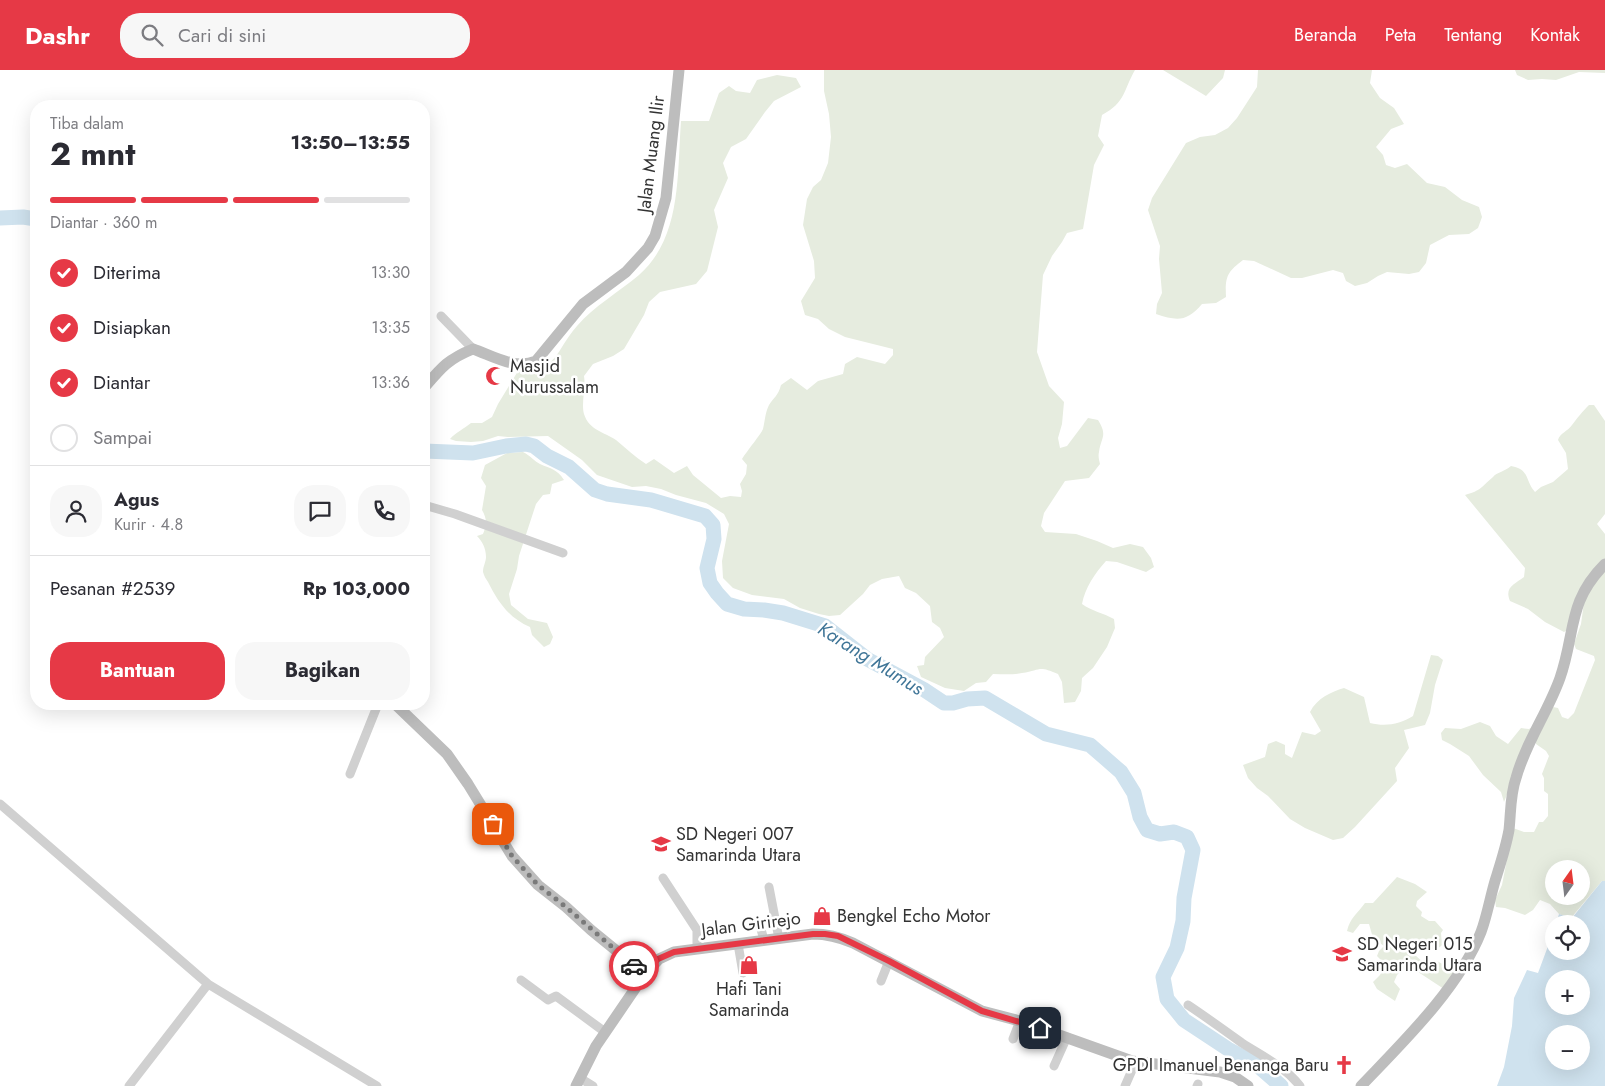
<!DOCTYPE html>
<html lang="id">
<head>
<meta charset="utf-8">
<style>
  :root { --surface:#fff; --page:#f7f7f7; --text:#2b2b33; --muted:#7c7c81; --line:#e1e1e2; --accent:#e63946 }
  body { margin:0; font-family:Jost,sans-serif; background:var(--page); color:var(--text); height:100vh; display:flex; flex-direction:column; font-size:19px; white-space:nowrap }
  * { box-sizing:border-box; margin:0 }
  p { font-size:16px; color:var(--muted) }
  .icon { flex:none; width:28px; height:28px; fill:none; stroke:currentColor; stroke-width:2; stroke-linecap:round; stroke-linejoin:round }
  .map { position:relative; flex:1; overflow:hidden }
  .details { position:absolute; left:30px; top:30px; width:400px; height:610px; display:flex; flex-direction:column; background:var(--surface); border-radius:20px; box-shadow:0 5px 20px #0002 }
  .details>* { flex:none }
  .needle { width:32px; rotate:14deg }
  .tools { position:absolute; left:1545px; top:790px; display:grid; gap:10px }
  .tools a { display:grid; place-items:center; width:45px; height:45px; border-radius:50%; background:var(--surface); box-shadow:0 5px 20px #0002; font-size:25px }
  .pin { position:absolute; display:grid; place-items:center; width:42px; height:42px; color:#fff; margin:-21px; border-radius:10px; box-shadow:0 2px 8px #0006 }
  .courier { position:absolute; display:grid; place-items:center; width:50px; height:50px; margin:-25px; border:4px solid #e63946; border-radius:50%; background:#fff; color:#222; box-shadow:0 1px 6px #0007 }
  .overview em { font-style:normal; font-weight:700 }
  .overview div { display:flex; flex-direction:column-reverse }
  .overview { display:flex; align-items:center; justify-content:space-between; height:85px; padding:0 20px }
  h1 { font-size:32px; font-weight:700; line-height:38px }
  .bar { display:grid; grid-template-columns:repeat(4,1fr); gap:8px 5px; align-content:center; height:60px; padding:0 20px }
  .bar i { height:6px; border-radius:4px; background:var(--line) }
  .bar .on { background:var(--accent) }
  .bar p { grid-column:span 4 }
  .line { display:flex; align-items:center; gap:12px; padding:0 20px; border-top:1px solid var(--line) }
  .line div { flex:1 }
  .round { display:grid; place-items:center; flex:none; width:52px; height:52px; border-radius:20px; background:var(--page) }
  ol { padding:0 20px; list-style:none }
  li { display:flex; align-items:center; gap:15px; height:55px }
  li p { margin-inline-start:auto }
  li .icon { padding:5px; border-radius:50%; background:var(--accent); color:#fff; stroke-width:4 }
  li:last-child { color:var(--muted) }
  li i { width:28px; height:28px; border:2px solid var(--line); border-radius:50% }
  .cta { display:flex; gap:10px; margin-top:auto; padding:10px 20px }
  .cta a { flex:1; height:58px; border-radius:20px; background:var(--accent); color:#fff; font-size:20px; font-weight:700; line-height:58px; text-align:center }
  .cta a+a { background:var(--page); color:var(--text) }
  header { display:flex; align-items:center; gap:30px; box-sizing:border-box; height:70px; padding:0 25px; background:var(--accent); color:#fff }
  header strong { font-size:24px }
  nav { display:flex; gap:28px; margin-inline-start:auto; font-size:18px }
  .search { width:350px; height:45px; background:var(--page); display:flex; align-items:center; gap:12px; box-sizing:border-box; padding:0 18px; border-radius:20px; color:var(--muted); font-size:19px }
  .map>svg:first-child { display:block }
  .green { fill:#e6ecdf; fill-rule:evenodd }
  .water { fill:#cfe2ee; fill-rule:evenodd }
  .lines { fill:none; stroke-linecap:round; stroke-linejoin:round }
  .river { stroke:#cfe2ee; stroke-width:15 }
  .street { stroke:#d0d0d0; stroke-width:9 }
  .secondary { stroke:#bdbdbd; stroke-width:11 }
  .done { stroke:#7a7a7a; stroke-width:5; stroke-dasharray:0 9 }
  .route { stroke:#e63946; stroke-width:6 }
  .labels { text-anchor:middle; stroke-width:5; stroke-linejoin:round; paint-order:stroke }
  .street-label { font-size:18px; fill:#333; stroke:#fff }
  .poi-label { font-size:18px; fill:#333; stroke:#fff; text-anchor:start }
  .water-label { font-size:19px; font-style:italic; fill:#3f7597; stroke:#fff }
</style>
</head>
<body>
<header>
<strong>Dashr</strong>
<div class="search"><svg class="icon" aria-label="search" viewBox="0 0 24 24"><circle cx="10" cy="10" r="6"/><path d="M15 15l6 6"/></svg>Cari di sini</div>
<nav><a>Beranda</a><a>Peta</a><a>Tentang</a><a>Kontak</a></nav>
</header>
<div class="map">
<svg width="1605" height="1016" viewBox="0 0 1605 1016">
  <rect width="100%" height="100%" fill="#fff"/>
  <path class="green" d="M824,0H1135C1123,21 1126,32 1102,45L1098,66L1104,75L1094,95L1083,159L1067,163L1062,172L1052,186L1043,205L1037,282L1049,316L1064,332L1062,354L1058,368L1060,378L1067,376L1088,348L1098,350C1108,366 1101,367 1099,382C1098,386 1099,390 1100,394L1089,408L1065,411L1044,443L1041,456L1045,462L1076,464L1097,471L1113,478L1130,474L1143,477L1151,488L1154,497L1146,502L1117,492L1106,491C1095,503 1085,518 1082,534C1092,541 1103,543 1114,549L1115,558L1107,577L1093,598L1082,608L1081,621L1075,632L1064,633L1062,612L1058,604C1038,595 1041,600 1022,603C1013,605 1002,604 993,604L986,612L976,613L964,621L945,618L921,607L917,596L924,595L925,587L944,567L940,558L932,552L930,536L916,523L905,518L899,506L882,509L870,515L863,524L840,545L829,546L819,544L800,538L784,529L752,525L733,518L723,508L722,491L729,454L724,444L706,433L676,425L661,419L646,416L632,417L597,405L582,390L548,366L508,367L498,366L483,371L471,372L456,371L450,369C456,362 464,359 471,353H482L492,347L498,334L518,301C558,302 555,281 577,256C594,236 619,222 639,205C682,167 677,104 681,51H709L719,23L729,16L736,21L750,23L757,10L777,5L796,8L801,17L774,31L765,42L746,69L731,77L723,93L728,108L714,140L718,157L707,201L696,214L660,222L649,232L644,245L624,279L613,286L593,294L584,306C586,318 581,333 584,344C589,360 604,362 616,370C626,378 635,387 646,394L654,389L674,403L687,396L693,405L721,428L730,426L741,427L742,421L740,414L746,404L747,395L742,389C747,381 761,364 763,359C765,351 765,343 769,335C774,327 778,326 781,315L791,308L807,320L818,311L843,304L845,294L857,287L885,294L893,285V279L845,267L829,259L818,249L805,245L801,231L815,208L814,191L803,155L807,129L813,117L821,110L828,93L831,67L829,44L824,21Z
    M1163,0H1225L1223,8L1206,26Z
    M1258,0H1372L1370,13L1380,28L1394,38L1404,54L1391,59L1376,77L1383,85L1386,95L1395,98L1407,94L1427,113L1445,117L1462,130L1479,137L1482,147L1478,158L1469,164L1449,165L1430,175L1426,193L1419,202L1409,204L1387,202L1378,206L1367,213L1355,216L1346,211L1343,203L1333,200L1302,208H1291L1254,191L1243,190C1227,202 1225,207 1226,227L1216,233L1202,234C1187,252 1177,251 1156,244L1157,234L1162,223L1159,189L1160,176L1148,140L1152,128L1186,73L1200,67L1215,65L1228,58L1237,48L1257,17Z
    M1515,0H1605V3L1579,2L1556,10L1542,9L1528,10L1517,5Z
    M1589,335H1594L1605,351V444L1597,454L1605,464V490L1569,559L1564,562L1545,552L1528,539L1510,531C1504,517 1515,514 1524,507L1525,498L1465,425C1482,420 1480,418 1493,407C1497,402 1504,402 1511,396C1530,399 1525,411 1535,422L1541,417L1553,412L1568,399L1566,383L1558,370C1560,363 1568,361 1572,355C1578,347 1582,342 1589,335Z
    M523,382C531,386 534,391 540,394C551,399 557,399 564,410L552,414L550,424L543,425L536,434L519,486L517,499L509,524L511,535L528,549L547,553L553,567L550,574L544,577L532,565L530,557C509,548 498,532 488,512C486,509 484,506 483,502C483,496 486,492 486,487C486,478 482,471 477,466L483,464C487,454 487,449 482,440L486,416L481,408L485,395L507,383Z
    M1605,498V811H1602L1571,848L1559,844L1550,834L1540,830L1533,840L1525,845L1505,838L1496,837L1495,830L1502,815L1513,758L1524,762H1534L1539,752H1543L1548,746V724L1544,721V708L1542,704L1549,686L1546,681L1536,674V670L1553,637L1558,638L1562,647L1568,649L1574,643L1595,590L1594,586L1576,579L1574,574L1581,554L1585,525ZM1554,799H1581V826H1554Z
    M1431,585L1438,586L1443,590L1435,615L1430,643L1425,655L1404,660L1409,678L1395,698L1397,711L1355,757L1343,768L1333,770L1305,758L1290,749L1268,726L1257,718L1248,708L1243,695L1265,687L1268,674L1276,671L1285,675V684L1292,688L1302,662L1315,665L1321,661L1310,642C1317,628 1331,622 1344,618L1364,627L1370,653C1386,657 1400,654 1413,646Z
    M1480,652L1490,656L1496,666L1508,674L1521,658L1529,659L1535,655L1504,732L1501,722L1483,705L1469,686L1450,674L1442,670L1441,663L1445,658L1461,659Z
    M1397,807L1415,814L1427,822L1417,831L1416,836L1422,842L1421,846L1429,851H1435L1443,860L1441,863L1442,875C1436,881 1433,880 1426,876L1421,877L1415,885L1425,894L1430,895L1433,890L1437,891L1457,902L1444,919L1412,898L1405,897L1397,905L1394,912L1400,919L1395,931L1377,919L1373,912L1380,905L1384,897L1382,891L1377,886L1379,881L1384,876L1373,868L1369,854H1360L1353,863L1347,861C1350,848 1357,844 1365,833H1373Z"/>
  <path class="water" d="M1602,811H1605V1016H1497L1504,997L1512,956L1514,928L1527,900L1538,903L1554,860V881H1581V854H1556L1559,844L1572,848ZM1554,909H1581V936H1554ZM1554,964H1581V991H1554Z"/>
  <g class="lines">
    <path class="river" d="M0,148L23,147L36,149
      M424,381L473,383L506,376L526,374L534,376L547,386L569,397L595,420L607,424L651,430L705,446L713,455L714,469L707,498L710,513L717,523L727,534L744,539L764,540L783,543L825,556L867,589L923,619L944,633H953L967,629L985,628L1046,664L1090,675L1121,702L1134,723L1140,747L1147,760L1160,764L1174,762L1187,767L1193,780L1184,828L1183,851L1177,878L1163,907L1167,929L1184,950L1228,979L1256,994L1281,1016"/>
    <path class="street" d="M441,246L473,279
      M424,435L455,444L563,483
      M350,704L378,634
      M0,734L208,914L377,1016
      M663,808L697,860V879
      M769,817L779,869
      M759,852L764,870
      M738,874L743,903
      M521,910L548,930L556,926L605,962
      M881,911L889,891
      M1188,935C1206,947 1224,960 1242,973C1262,986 1284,996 1300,1016
      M1013,969L1020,951
      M1054,996L1067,967
      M580,1008L593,1016
      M129,1016L208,914
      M1125,1016L1136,991
      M1197,1016L1198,1014"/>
    <path class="secondary" d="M424,318C441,298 448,289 473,279C493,286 515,300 536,291L583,234L626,202L648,178L655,166L666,128L679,0
      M395,634L447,684L468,714L512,786L538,815L566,837L591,860L645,904
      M576,1016L596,976L645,904L659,889L674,882L813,864C828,864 839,867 853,873L982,941L1020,951L1132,991L1220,1002L1235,1007L1248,1016
      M1361,1016C1402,973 1459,918 1481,862C1487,846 1490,828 1495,811C1500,795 1506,777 1509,760C1511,742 1510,725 1516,708C1526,672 1548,642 1560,608C1576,562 1567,532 1605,494"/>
  </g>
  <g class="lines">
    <path class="done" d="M493,754L512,786L538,815L566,837L634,896"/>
    <path class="route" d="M634,896L644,904L658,889L674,882L813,864H825L838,866L889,891L982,941L1040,958"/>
  </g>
  <defs>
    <g id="mosque-bare" transform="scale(1.5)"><path d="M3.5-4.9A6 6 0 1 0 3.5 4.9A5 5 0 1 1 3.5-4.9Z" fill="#e63946" stroke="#fff" stroke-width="2.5" paint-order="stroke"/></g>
    <g id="school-bare" transform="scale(1.5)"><path d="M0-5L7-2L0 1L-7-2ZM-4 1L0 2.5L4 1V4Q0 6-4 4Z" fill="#e63946" stroke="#fff" stroke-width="2.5" paint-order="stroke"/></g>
    <g id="shop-bare" transform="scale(1.5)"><path d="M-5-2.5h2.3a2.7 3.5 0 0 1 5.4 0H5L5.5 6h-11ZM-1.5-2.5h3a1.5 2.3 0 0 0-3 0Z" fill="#e63946" stroke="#fff" stroke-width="2.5" paint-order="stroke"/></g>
    <g id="church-bare" transform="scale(1.5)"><path d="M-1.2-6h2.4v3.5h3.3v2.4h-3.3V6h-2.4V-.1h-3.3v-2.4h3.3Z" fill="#e63946" stroke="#fff" stroke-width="2.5" paint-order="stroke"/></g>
  </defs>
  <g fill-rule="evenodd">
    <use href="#mosque-bare" x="495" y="306"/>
    <use href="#school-bare" x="661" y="774"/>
    <use href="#shop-bare" x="822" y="846"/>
    <use href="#school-bare" x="1342" y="884"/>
    <use href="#shop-bare" x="749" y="895"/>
    <use href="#church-bare" x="1344" y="995"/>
  </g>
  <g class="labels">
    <g class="street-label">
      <text transform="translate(651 84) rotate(-83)" y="6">Jalan Muang Ilir</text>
      <text transform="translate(751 854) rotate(-7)" y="6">Jalan Girirejo</text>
    </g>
    <g class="poi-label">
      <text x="510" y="302">Masjid<tspan x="510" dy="21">Nurussalam</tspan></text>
      <text x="676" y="770">SD Negeri 007<tspan x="676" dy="21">Samarinda Utara</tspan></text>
      <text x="837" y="852">Bengkel Echo Motor</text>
      <text x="1357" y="880">SD Negeri 015<tspan x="1357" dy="21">Samarinda Utara</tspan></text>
      <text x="749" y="925" text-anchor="middle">Hafi Tani<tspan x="749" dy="21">Samarinda</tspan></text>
      <text x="1329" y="1001" text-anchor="end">GPDI Imanuel Benanga Baru</text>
    </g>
    <g class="water-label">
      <text transform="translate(871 588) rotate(32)" y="7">Karang Mumus</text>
    </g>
  </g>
</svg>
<div class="tools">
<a><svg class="needle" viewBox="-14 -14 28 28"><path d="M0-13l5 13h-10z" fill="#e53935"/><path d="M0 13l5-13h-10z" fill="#7c7c81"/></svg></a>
<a><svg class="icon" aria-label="locate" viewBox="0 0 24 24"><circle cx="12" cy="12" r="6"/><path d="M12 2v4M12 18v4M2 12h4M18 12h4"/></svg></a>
<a>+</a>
<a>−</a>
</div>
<div class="pin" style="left:493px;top:754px;background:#ea580c"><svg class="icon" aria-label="bag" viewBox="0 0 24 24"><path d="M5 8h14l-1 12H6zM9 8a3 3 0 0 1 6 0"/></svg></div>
<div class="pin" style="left:1040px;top:958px;background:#1f2937"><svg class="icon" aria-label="home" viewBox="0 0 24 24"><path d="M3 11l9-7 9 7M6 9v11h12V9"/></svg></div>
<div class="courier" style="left:634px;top:896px"><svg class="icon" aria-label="car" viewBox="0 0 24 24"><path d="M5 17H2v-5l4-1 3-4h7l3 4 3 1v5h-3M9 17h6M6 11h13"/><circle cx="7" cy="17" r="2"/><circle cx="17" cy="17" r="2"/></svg></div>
<section class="details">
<div class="overview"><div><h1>2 mnt</h1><p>Tiba dalam</p></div><em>13:50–13:55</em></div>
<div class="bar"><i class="on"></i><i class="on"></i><i class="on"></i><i></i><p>Diantar · 360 m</p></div>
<ol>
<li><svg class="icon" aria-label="check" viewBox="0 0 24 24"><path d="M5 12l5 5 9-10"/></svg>Diterima<p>13:30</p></li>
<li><svg class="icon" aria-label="check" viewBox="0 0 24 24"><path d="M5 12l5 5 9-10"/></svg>Disiapkan<p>13:35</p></li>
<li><svg class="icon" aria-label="check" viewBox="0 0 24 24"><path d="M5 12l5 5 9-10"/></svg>Diantar<p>13:36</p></li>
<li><i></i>Sampai</li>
</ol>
<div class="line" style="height:90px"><a class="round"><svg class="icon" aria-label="person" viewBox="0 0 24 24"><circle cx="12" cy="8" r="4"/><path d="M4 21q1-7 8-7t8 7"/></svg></a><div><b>Agus</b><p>Kurir · 4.8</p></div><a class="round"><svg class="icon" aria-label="chat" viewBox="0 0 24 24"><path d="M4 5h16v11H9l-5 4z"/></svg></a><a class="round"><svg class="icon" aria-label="phone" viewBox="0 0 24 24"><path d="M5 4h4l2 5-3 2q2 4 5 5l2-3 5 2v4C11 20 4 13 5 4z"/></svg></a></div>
<div class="line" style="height:65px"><div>Pesanan #2539</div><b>Rp 103,000</b></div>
<div class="cta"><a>Bantuan</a><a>Bagikan</a></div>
</section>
</div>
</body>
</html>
